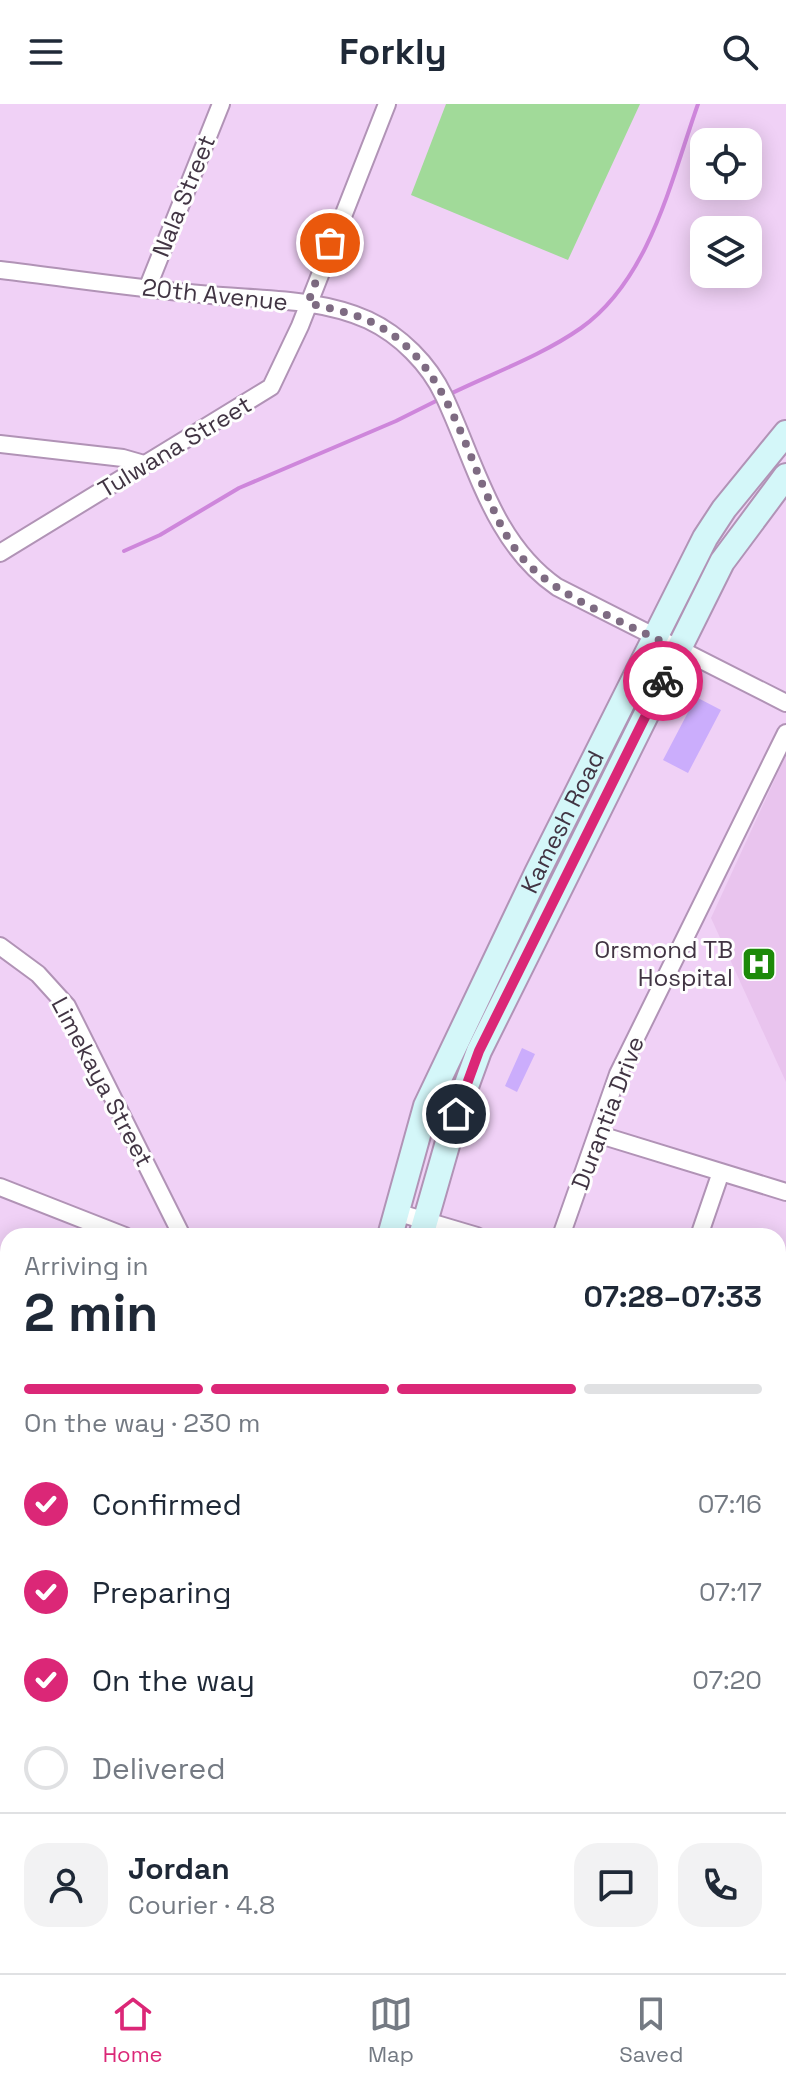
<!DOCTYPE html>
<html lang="en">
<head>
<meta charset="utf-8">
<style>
  :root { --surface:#fff; --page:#f2f2f3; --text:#1f2937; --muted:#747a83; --line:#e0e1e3; --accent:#db2777 }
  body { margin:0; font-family:"Space Grotesk",sans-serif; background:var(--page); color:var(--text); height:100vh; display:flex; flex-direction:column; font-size:30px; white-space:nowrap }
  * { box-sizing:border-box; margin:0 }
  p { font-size:26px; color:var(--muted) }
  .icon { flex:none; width:44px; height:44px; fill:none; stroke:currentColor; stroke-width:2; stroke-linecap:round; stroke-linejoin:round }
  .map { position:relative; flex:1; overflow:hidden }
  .panel { position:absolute; left:0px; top:1124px; width:786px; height:746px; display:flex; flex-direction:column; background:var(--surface); border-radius:24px 24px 0 0; box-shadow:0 4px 20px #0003 }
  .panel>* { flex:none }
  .buttons { position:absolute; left:690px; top:24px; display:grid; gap:16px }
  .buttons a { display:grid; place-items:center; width:72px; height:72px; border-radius:16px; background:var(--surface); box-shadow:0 4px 20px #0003; font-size:40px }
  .pin { position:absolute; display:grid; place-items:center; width:68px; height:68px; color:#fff; margin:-34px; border:4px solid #fff; border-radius:50%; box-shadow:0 2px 8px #0007 }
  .courier { position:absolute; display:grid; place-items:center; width:80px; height:80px; margin:-40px; border:6px solid #db2777; border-radius:50%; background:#fff; color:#222; box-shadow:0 2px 10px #0007 }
  .head em { font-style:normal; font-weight:600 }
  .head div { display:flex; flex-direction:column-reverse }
  .head { display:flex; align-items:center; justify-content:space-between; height:136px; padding:0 24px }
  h1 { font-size:52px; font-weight:600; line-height:60px }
  .bar { display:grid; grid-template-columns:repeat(4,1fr); gap:12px 8px; align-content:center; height:96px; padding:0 24px }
  .bar i { height:10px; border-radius:6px; background:var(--line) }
  .bar .current { background:var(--accent) }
  .bar p { grid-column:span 4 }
  .line { display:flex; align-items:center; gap:20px; padding:0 24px; border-top:2px solid var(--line) }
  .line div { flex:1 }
  .round { display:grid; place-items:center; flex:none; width:84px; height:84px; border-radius:24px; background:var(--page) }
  ol { padding:0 24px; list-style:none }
  li { display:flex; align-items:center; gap:24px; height:88px }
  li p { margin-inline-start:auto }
  li .icon { padding:8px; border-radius:50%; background:var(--accent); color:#fff; stroke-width:4 }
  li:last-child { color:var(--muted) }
  li i { width:44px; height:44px; border:4px solid var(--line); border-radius:50% }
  header { display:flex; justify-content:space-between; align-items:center; height:104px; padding:0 24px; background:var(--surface); font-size:36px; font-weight:600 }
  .tabs { display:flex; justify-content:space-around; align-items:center; height:112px; border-top:2px solid var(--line); background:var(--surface); font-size:22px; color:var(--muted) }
  .tabs a { display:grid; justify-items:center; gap:4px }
  .tabs .current { color:var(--accent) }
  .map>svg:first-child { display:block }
  .built { fill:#e9c4ee }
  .green { fill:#a1da99 }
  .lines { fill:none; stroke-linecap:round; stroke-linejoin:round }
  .stream { stroke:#ce86db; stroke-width:4 }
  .building { fill:#cbadfc }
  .street-casing { stroke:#b193b6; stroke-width:20 }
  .secondary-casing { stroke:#b193b6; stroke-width:28 }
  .street { stroke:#fff; stroke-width:16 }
  .secondary { stroke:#d4f7f9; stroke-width:24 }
  .done { stroke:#7e6b82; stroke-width:8; stroke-dasharray:0 14.4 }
  .route { stroke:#db2777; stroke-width:10 }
  .labels { text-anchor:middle; stroke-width:6; stroke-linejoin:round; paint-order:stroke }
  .street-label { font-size:24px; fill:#413443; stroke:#fefefe }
  .poi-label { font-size:24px; fill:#413443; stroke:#fefefe; text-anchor:end }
</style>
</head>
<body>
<header><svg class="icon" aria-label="menu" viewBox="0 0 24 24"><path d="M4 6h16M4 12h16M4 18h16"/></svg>Forkly<svg class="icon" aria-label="search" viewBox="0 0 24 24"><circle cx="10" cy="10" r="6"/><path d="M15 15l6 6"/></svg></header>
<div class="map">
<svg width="786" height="1869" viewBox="0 0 786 1869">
  <rect width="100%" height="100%" fill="#f0d1f6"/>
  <path class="built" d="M786,651V978L711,814Z"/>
  <path class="green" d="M446,0H640L568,156L411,91Z"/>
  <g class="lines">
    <path class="stream" d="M450,290C493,269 541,252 581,224C650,175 671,76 698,0
      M124,447L160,431L239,384L396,317L442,294"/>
  </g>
  <path class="building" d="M696,593L721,606L688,669L663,656Z
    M522,944L535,950L517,988L505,982Z"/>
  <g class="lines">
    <g class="street-casing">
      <path id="street" d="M0,166C67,174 133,184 200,190C255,196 317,193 368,216C400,231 429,260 444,292C476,360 493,439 557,483L786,599
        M147,185L221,0
        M0,340L123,354L144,360
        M0,449L271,283L300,222L387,0
        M0,842L38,870L67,902L182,1132
        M597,1030L786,1088
        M0,1083L125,1132
        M396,1108L477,1132
        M561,1132L618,970L786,629
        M699,1132L721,1068
        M778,1229L786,1230
        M0,1563L8,1541
        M778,1618L786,1623
        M0,1726L8,1729
        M0,1814L8,1810
        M56,1862L60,1869
        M638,1862L662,1869
        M506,1869L508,1862"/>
    </g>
    <g class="secondary-casing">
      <g id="secondary">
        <path id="s1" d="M390,1132L426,1002L537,769L705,434L724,405L786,329"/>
        <path d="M421,1132L456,1010L479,947L722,458L786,372"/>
        <path d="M0,1386L8,1389"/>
        <path d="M778,1781L786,1787"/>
        <path d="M334,1869L337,1862"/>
        <path d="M364,1869L366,1862"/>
      </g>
    </g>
    <use href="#street" class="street"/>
    <use href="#secondary" class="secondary"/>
  </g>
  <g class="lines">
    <path class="done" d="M330,139L308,199C328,204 349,208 367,216C435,246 457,320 483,382C495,409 505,435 525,457C560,495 632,521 678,546L663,577"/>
    <path class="route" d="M456,1010L479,947L663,577"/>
  </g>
  <defs>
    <g id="hospital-square" transform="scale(1.8)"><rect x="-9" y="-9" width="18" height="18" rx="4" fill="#1d8a09" stroke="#fefefe"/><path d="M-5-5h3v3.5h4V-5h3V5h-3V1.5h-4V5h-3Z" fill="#fff"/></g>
  </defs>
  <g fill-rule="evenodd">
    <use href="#hospital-square" x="759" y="860"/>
  </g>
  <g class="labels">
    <g class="street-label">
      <text transform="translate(184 92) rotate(-68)" y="8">Nala Street</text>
      <text transform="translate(215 191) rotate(6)" y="8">20th Avenue</text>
      <text transform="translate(175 343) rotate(-31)" y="8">Tulwana Street</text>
      <text dy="8" stroke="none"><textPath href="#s1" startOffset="450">Kamesh Road</textPath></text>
      <text transform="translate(102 978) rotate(62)" y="8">Limekaya Street</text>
      <text transform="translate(608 1009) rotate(-69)" y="8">Durantia Drive</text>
    </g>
    <g class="poi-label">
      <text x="733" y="854">Orsmond TB<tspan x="733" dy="28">Hospital</tspan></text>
    </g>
  </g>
</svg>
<div class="buttons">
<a><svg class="icon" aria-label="locate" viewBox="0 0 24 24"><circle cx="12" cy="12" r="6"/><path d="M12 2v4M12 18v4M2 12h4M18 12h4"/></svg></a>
<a><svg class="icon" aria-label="layers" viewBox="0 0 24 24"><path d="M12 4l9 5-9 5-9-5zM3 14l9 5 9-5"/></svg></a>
</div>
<div class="pin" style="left:330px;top:139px;background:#ea580c"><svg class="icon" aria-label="bag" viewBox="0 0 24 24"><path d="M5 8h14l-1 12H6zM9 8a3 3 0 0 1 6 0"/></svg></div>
<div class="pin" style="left:456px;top:1010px;background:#1f2937"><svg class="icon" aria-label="home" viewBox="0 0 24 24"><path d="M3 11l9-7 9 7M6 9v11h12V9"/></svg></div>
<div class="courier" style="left:663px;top:577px"><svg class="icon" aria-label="bike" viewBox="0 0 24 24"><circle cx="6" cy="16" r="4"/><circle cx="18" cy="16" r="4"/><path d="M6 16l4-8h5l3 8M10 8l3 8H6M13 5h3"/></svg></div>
<section class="panel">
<div class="head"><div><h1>2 min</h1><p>Arriving in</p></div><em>07:28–07:33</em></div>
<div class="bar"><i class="current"></i><i class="current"></i><i class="current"></i><i></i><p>On the way · 230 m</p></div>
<ol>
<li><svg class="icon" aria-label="check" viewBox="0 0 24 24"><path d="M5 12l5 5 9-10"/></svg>Confirmed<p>07:16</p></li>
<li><svg class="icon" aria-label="check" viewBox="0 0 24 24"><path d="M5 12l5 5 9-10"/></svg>Preparing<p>07:17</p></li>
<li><svg class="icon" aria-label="check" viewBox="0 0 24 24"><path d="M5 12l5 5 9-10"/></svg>On the way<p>07:20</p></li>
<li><i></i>Delivered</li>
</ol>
<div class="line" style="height:144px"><a class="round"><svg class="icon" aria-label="person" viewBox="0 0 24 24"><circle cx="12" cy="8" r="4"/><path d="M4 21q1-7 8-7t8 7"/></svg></a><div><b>Jordan</b><p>Courier · 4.8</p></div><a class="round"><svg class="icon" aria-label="chat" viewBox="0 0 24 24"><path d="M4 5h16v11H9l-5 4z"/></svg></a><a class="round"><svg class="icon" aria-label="phone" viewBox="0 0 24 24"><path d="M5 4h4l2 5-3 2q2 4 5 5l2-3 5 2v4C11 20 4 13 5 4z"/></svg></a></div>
</section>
</div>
<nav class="tabs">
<a class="current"><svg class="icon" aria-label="home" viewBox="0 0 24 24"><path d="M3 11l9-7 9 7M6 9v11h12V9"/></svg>Home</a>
<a><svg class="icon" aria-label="map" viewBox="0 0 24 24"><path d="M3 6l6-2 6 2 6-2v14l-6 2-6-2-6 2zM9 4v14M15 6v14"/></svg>Map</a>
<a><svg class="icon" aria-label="saved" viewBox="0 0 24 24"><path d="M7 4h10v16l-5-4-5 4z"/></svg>Saved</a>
</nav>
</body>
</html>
